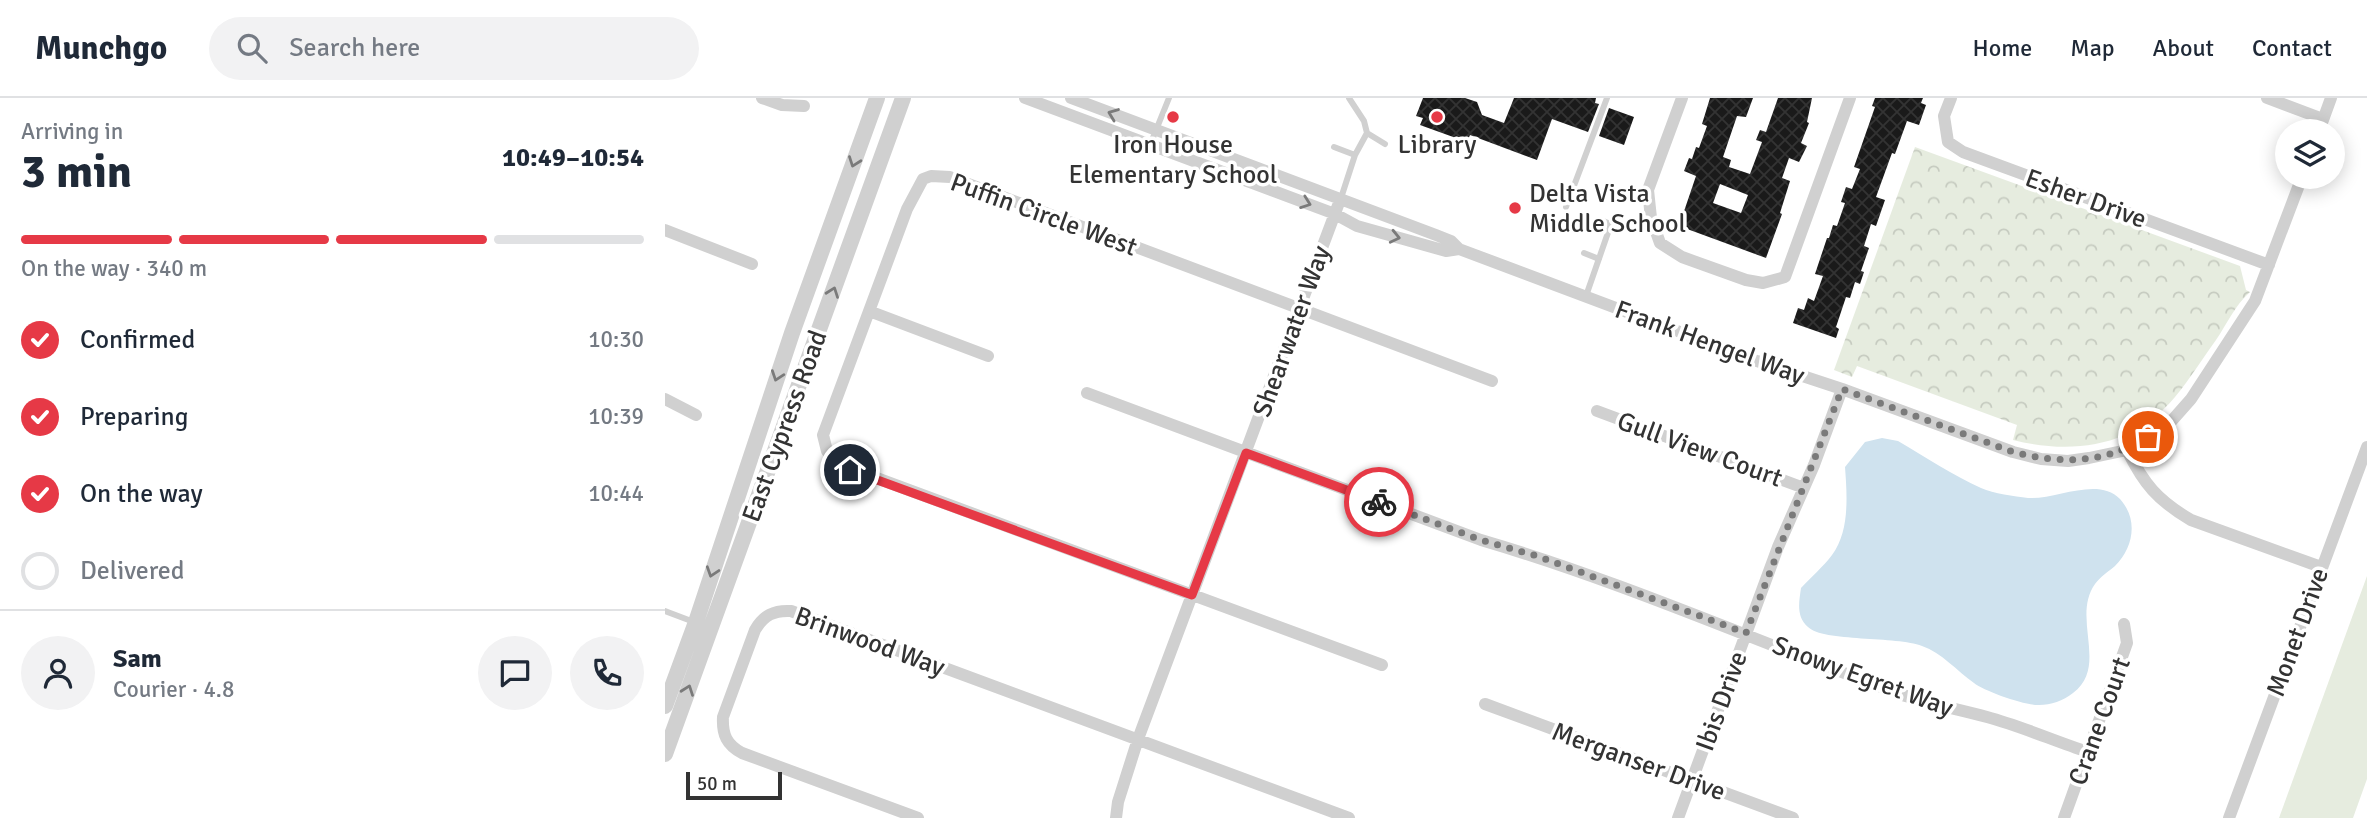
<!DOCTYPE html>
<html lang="en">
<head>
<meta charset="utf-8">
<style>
  :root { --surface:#fff; --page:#f2f2f3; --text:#1f2937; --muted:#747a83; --line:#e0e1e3; --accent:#e63946 }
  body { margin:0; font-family:Signika,sans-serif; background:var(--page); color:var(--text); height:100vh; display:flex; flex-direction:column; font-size:26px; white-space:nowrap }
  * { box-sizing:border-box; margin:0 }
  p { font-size:23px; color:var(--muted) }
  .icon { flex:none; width:38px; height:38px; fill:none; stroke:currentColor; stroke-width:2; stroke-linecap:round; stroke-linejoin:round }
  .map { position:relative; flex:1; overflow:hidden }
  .sheet { display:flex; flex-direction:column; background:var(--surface); width:665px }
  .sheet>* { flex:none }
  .tools { position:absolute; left:1610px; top:21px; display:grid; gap:14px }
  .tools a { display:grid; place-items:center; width:70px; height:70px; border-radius:50%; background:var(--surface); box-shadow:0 4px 18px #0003; font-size:35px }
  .scale { position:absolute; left:21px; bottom:18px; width:96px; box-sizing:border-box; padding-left:7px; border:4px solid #333; border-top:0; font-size:19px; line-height:24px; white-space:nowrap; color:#333; -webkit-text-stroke:5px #fff; paint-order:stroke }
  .pin { position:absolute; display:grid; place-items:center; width:60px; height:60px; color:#fff; margin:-30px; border:4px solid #fff; border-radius:50%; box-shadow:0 2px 7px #0007 }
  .courier { position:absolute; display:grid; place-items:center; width:70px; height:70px; margin:-35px; border:5px solid #e63946; border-radius:50%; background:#fff; color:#222; box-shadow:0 2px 9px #0007 }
  .headline em { font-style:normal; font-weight:800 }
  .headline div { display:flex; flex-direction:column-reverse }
  .headline { display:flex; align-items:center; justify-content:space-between; height:119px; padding:0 21px }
  h1 { font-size:46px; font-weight:800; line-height:52px }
  .bar { display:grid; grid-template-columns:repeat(4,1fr); gap:10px 7px; align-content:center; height:84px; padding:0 21px }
  .bar i { height:9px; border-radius:5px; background:var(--line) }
  .bar .current { background:var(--accent) }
  .bar p { grid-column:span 4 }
  .line { display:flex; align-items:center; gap:18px; padding:0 21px; border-top:2px solid var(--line) }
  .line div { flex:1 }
  .round { display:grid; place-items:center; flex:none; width:74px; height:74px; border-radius:37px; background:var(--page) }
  ol { padding:0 21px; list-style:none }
  li { display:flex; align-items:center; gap:21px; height:77px }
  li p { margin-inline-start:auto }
  li .icon { padding:7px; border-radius:50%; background:var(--accent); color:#fff; stroke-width:4 }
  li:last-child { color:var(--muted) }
  li i { width:38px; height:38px; border:4px solid var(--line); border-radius:50% }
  header { display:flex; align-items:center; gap:42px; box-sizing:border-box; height:98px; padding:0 35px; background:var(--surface); border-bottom:2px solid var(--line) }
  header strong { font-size:33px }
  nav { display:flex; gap:38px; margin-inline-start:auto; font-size:24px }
  .search { width:490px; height:63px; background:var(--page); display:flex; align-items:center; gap:18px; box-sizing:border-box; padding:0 24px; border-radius:38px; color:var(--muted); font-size:26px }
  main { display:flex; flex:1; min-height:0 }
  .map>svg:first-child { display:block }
  .grass { fill:#e6ecdf }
  .park { fill:url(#park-crowns) }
  .water { fill:#cfe2ee }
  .building { fill:url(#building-cross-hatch); fill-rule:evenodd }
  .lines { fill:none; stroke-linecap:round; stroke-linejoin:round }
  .service { stroke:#d0d0d0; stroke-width:6 }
  .minor { stroke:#d0d0d0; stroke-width:12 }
  .tertiary { stroke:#d0d0d0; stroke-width:16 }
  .oneway { stroke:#7a7a7a }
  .done { stroke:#7a7a7a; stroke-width:7; stroke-dasharray:0 12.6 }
  .route { stroke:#e63946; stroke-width:9 }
  .poi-dot { fill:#e63946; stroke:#fff; stroke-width:2.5 }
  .labels { text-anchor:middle; stroke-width:7; stroke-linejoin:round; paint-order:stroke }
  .poi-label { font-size:26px; fill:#333; stroke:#fff }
  .street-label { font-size:26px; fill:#333; stroke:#fff }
</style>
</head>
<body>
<header>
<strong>Munchgo</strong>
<div class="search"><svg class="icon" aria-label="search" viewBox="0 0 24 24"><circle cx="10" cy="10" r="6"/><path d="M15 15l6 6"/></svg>Search here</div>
<nav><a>Home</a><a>Map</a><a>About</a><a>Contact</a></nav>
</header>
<main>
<section class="sheet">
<div class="headline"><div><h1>3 min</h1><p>Arriving in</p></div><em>10:49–10:54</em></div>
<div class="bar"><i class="current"></i><i class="current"></i><i class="current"></i><i></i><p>On the way · 340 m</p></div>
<ol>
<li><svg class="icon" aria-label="check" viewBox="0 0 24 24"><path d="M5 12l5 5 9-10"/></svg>Confirmed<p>10:30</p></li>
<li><svg class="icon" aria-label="check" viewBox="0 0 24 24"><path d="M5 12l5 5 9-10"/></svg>Preparing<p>10:39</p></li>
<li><svg class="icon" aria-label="check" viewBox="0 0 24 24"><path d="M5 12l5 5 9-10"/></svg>On the way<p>10:44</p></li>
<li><i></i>Delivered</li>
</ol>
<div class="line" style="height:126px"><a class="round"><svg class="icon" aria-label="person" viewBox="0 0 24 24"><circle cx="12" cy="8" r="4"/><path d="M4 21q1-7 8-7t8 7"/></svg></a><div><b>Sam</b><p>Courier · 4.8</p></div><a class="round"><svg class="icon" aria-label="chat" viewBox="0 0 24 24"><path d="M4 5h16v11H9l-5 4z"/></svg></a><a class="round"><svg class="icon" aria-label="phone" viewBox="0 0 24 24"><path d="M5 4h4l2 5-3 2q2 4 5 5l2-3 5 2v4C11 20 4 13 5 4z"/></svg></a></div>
</section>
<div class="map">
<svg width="1702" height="720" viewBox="0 0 1702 720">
  <defs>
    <pattern id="park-crowns" width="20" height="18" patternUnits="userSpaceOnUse" patternTransform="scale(1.75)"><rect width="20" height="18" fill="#e6ecdf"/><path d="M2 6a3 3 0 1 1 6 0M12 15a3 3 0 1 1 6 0" fill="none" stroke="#c6cbc0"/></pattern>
    <pattern id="building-cross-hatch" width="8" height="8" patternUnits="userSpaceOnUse" patternTransform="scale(1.75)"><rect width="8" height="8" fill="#1a1a1a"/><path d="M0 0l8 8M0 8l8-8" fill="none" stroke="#333"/></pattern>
  </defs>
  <rect width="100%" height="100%" fill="#fff"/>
  <path class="grass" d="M1702,478V681L1688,720H1614Z"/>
  <path class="park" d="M1250,49L1575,168L1581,192L1585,194C1570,207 1562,226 1551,242C1537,261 1525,281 1510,299C1468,349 1408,357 1348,342L1352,327L1192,268L1187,279L1169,272Z"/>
  <path class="water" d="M1217,340L1233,343C1260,359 1288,377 1316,390C1329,396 1349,398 1363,400C1390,402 1433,378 1455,401C1474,422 1468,450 1450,468C1444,473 1435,479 1430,486C1406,520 1444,568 1408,595C1398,603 1386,607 1374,607C1361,608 1319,593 1309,585C1292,573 1277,555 1257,548C1232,538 1158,544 1143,529C1131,519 1134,504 1136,490C1146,479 1158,469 1167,457C1185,433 1182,397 1180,369L1200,344Z"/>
  <path class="building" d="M758,0H800L812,4L817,17L839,25L849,0H931L930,5L934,6L923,34L887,21L872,62L805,37L802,44L755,27L758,20L751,18Z
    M1045,0H1088L1081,19L1072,18L1058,59L1066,62L1064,69L1085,76L1097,44L1091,42L1095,32L1101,34L1113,0H1147L1142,24L1144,25L1136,45L1142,48L1134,64L1124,60L1117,80L1125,83L1115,115L1117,116L1101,160L1014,128L1031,78L1019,73L1024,60L1027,61L1031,49L1034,50L1042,28L1037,26ZM1055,86L1083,97L1076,115L1048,105Z
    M1210,0H1258L1256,5L1261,7L1254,27L1242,23L1230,56L1227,55L1211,99L1220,102L1211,128L1206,126L1199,148L1204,150L1196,173L1199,174L1195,186L1190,184L1185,200L1181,199L1171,229L1174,231L1171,240L1128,225L1133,210L1139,212L1143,200L1149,203L1158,178L1150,176L1162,140H1164L1168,127L1172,128L1180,105L1176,104L1181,89L1187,91L1195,71L1189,69L1210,9L1207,8Z
    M944,10L969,19L959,47L934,38Z"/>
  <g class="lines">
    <path class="service" d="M702,35L720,46
      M485,47L504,0
      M669,49L690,57
      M676,100L690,57L702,35L699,23L684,0
      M901,109L942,0
      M919,155L934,161
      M921,198L946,126L938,123
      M0,513L29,524"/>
    <path class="minor" d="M97,0L117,7L139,8
      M360,0L670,116L692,128L781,153L794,151
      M406,0L771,137L786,143L794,151L1092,263L1177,291L1348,354L1376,361L1403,363L1424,360L1462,352L1503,327L1526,301L1590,203L1637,79
      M1017,0L983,92L986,120L995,145L1017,159L1081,182L1098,185L1120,179L1185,0
      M1286,0L1279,18L1283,44L1298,54L1604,167
      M1602,0L1658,21
      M1654,33L1666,0
      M0,132L87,166
      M204,213L323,258
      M422,295L816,442C959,484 1095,545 1235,596C1264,606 1293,611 1322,619C1356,628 1389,643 1423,654
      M0,301L31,317
      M932,313L1139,390
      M1462,352C1479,386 1492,402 1526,422L1656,469
      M717,567L171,365L162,353L158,337L242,111L258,81L266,78L285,79L827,283
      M820,606L1128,720
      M253,720L77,655C62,647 57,637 58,619L90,532C99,517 109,512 126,513L684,720
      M451,720L453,704L473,641L675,102
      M1013,720L1113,449L1149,367L1177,291
      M1399,720L1462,545L1459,526
      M1564,720L1702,349"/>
    <path class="tertiary" d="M0,608L31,524L127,235L212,0
      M0,656L238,0"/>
  </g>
  <defs><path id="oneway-chevron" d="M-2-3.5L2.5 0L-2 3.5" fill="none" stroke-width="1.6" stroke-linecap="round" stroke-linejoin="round" transform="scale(1.75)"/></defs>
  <g class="oneway">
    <use href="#oneway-chevron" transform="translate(448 16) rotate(-159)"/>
    <use href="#oneway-chevron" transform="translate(189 64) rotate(110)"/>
    <use href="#oneway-chevron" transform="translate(641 105) rotate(20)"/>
    <use href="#oneway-chevron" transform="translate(730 139) rotate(13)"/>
    <use href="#oneway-chevron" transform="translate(168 194) rotate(-70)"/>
    <use href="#oneway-chevron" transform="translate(112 278) rotate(109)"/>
    <use href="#oneway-chevron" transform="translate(47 474) rotate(108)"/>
    <use href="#oneway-chevron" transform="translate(23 592) rotate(-70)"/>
  </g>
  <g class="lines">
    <path class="done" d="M714,404L816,442L872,458L1081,535L1177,291L1348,354C1396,366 1439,366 1483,339"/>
    <path class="route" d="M185,372L527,497L581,355L714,404"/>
  </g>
  <g class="poi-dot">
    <circle cx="508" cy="19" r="7"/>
    <circle cx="772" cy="19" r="7"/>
    <circle cx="850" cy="110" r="7"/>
  </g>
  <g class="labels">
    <g class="poi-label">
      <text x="508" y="55">Iron House<tspan x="508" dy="30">Elementary School</tspan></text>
      <text x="772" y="55">Library</text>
      <text x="864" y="104" text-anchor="start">Delta Vista<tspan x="864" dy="30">Middle School</tspan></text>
    </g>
    <g class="street-label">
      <text transform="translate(1421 100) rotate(20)" y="9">Esher Drive</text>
      <text transform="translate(379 116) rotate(20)" y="9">Puffin Circle West</text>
      <text transform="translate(626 233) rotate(-70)" y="9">Shearwater Way</text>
      <text transform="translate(1045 244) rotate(20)" y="9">Frank Hengel Way</text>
      <text transform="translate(119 328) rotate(-70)" y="9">East Cypress Road</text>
      <text transform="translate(1035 351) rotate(20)" y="9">Gull View Court</text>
      <text transform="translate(1632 534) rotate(-70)" y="9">Monet Drive</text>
      <text transform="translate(205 543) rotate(20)" y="9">Brinwood Way</text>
      <text transform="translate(1198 578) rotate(20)" y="9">Snowy Egret Way</text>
      <text transform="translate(1056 603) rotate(-70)" y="9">Ibis Drive</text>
      <text transform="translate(1434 623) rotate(-70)" y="9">Crane Court</text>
      <text transform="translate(974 663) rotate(20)" y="9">Merganser Drive</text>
    </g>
  </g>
</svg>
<div class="tools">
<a><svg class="icon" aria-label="layers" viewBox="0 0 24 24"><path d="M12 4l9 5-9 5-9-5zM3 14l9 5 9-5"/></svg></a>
</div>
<div class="scale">50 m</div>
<div class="pin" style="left:1483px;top:339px;background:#ea580c"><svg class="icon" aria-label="bag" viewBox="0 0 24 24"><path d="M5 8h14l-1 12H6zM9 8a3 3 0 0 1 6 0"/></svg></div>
<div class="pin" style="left:185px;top:372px;background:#1f2937"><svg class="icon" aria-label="home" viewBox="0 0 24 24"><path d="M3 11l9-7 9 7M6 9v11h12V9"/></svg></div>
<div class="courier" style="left:714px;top:404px"><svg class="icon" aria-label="bike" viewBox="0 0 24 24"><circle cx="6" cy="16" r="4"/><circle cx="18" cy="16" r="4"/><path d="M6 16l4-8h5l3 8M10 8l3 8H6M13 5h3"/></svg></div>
</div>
</main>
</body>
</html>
